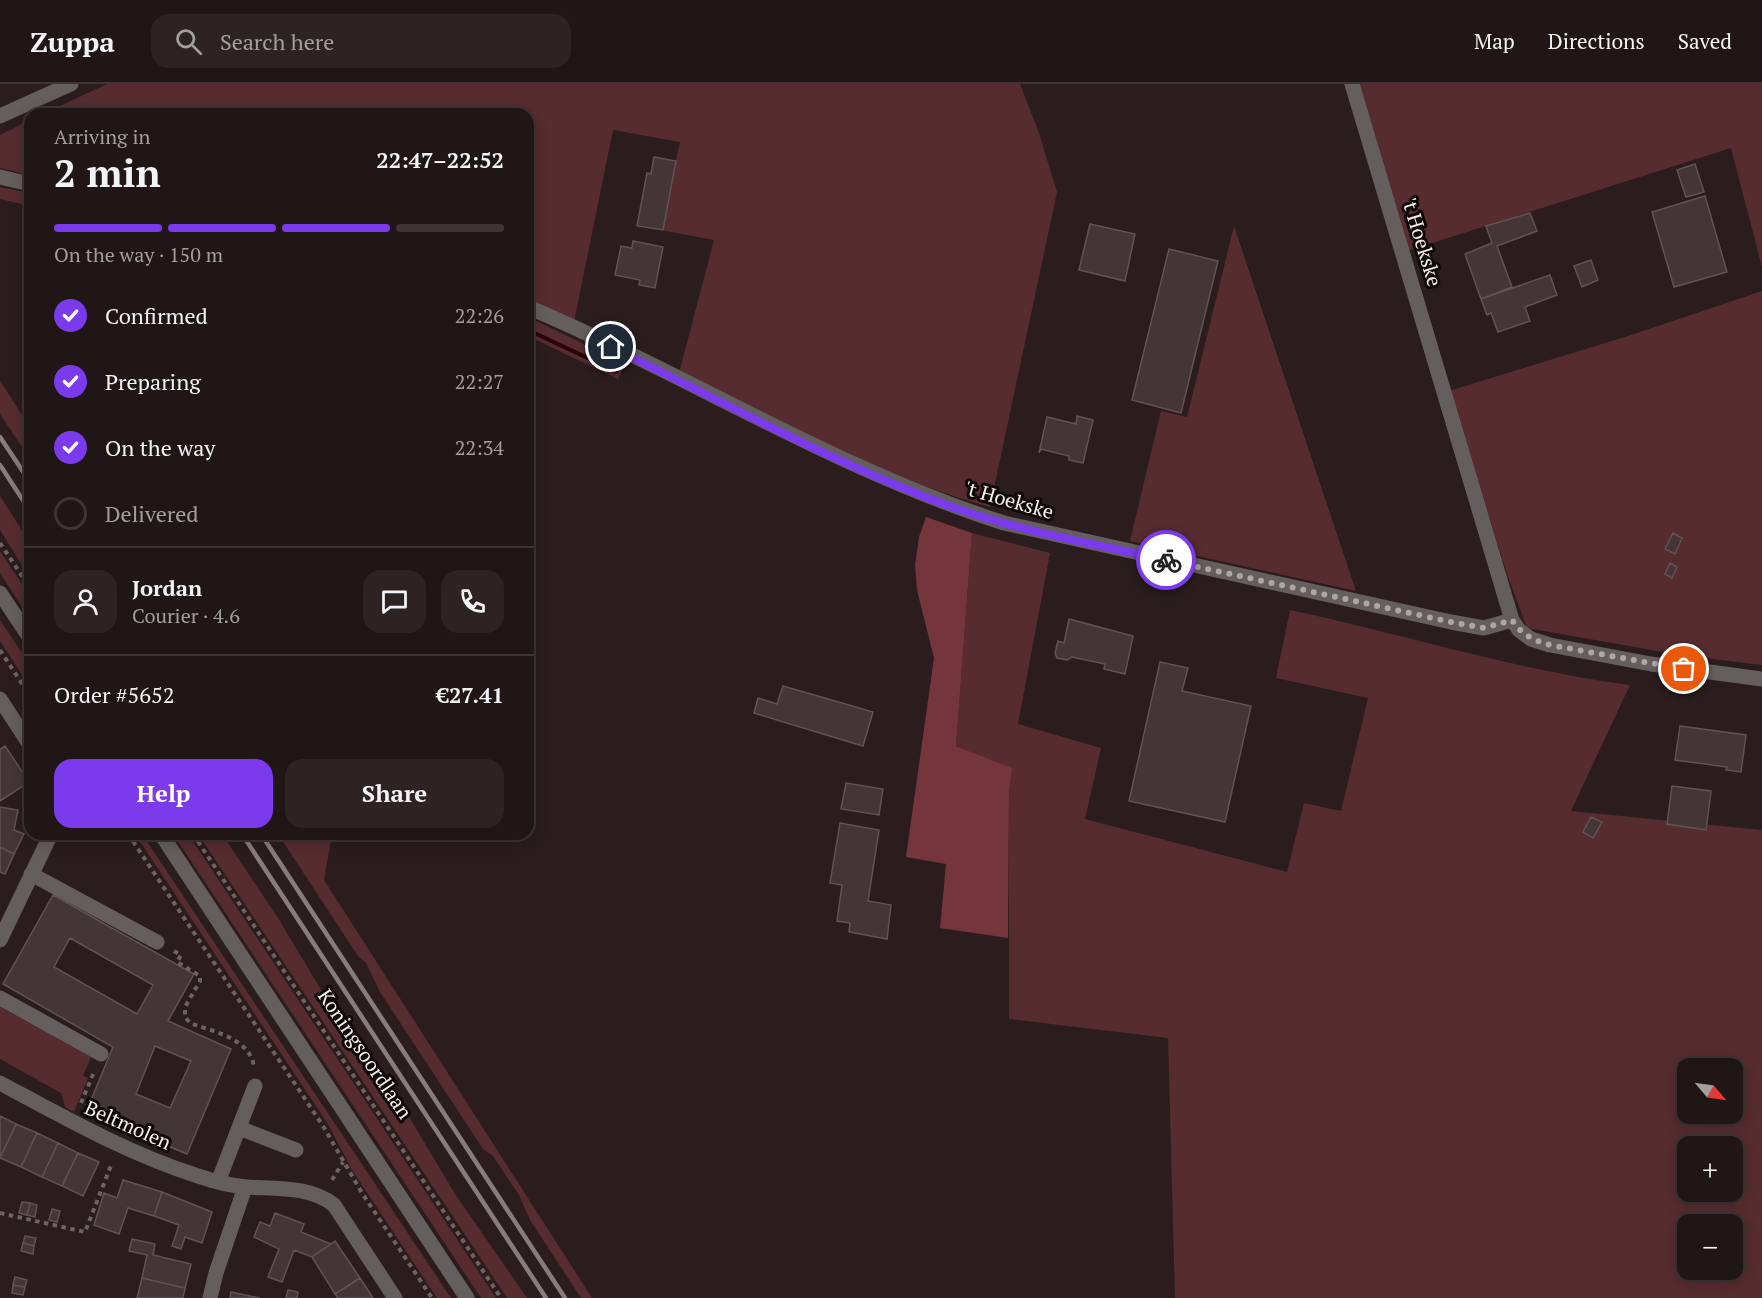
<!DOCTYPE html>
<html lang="en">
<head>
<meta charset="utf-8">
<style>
  :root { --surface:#201616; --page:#2d2323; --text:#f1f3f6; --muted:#a29fa1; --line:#3d3535; --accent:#7c3aed }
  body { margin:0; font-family:"PT Serif",serif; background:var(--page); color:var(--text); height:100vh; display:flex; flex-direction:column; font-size:22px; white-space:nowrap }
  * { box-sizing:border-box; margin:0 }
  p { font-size:20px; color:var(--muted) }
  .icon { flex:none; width:33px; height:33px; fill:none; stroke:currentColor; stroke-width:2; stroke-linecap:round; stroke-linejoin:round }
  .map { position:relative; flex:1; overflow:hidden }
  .sheet { position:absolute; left:24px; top:24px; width:510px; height:732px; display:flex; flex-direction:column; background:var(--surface); border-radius:18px; box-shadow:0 3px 15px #0003,0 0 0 2px var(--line) }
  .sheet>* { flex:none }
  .needle { width:39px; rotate:119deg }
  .buttons { position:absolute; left:1677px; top:974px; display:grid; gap:12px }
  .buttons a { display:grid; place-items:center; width:66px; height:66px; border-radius:12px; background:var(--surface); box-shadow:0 3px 15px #0003,0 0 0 2px var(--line); font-size:30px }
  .pin { position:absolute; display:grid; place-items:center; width:51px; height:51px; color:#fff; margin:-26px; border:3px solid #fff; border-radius:50%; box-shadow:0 2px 6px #0007 }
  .courier { position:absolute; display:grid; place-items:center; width:60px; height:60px; margin:-30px; border:4px solid #7c3aed; border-radius:50%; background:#fff; color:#222; box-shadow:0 2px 8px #0007 }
  .overview em { font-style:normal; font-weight:700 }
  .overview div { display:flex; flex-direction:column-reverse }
  .overview { display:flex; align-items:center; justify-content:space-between; height:102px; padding:0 30px }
  h1 { font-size:39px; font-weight:700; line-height:45px }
  .bar { display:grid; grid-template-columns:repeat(4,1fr); gap:9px 6px; align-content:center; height:72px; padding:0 30px }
  .bar i { height:8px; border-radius:4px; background:var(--line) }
  .bar .active { background:var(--accent) }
  .bar p { grid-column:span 4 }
  .line { display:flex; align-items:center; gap:15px; padding:0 30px; border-top:2px solid var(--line) }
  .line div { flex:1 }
  .round { display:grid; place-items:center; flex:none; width:63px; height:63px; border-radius:18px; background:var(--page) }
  ol { padding:0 30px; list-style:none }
  li { display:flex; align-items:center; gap:18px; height:66px }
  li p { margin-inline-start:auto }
  li .icon { padding:6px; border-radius:50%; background:var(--accent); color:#fff; stroke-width:4 }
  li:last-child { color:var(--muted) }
  li i { width:33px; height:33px; border:3px solid var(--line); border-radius:50% }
  .cta { display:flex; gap:12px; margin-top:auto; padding:12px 30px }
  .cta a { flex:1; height:69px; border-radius:18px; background:var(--accent); color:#fff; font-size:24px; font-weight:700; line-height:69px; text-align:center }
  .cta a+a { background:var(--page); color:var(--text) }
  header { display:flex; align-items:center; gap:36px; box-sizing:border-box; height:84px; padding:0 30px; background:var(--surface); border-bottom:2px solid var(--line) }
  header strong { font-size:28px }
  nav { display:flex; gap:33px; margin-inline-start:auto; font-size:21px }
  .search { width:420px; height:54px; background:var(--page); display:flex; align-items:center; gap:15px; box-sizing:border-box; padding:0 21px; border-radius:18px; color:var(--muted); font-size:22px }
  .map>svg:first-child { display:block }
  .green { fill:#562c30; fill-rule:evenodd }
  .forest { fill:#74353c }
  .water { fill:#2c0109 }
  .building { fill:#443536; stroke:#625253; stroke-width:1.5; fill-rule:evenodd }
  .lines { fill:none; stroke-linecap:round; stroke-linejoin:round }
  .path { stroke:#6e6262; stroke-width:4; stroke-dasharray:4.5 4.5; stroke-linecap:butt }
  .minor { stroke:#655e5e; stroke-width:15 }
  .rail { stroke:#887c7c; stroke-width:4.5 }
  .done { stroke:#b0a5a5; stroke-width:6; stroke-dasharray:0 10.8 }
  .route { stroke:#7c3aed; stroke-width:8 }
  .labels { text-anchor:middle; stroke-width:6; stroke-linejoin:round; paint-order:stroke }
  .street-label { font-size:20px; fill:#f7eeee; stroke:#0f0909 }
</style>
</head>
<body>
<header>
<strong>Zuppa</strong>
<div class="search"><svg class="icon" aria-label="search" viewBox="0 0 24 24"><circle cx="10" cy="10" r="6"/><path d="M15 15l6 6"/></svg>Search here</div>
<nav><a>Map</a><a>Directions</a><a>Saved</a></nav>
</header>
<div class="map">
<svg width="1762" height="1214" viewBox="0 0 1762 1214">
  <rect width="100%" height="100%" fill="#2b1d1e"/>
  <path class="green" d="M107,0H1020L1039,49L1057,108L990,423C881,393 781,337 679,289L714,156L661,146L680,58L613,46L574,238L528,216V30H43Z
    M1356,0H1762V183L1731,64L1407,167Z
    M30,36V91L0,84V51Z
    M0,103L30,109V122L0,115Z
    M1234,142L1356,507L1130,457L1161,327L1187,333Z
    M1762,207V581L1680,571L1527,544L1507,490L1449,307L1631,251Z
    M528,233L625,280L618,295L528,252V248L617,290L619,286L528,244Z
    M0,297L30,343V375L0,330Z
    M0,412L30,459V494L0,446Z
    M972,449L1050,469L1018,640L1101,664L1085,735L1287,788L1304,719L1341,727L1368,614L1276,594L1290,526C1404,550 1515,586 1630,601L1571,727L1762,746V1214H1175L1168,954L1009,935V708L1011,684L956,662ZM1688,984H1732V1029H1688ZM1688,1062H1732V1107H1688ZM1688,1140H1732V1185H1688Z
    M0,467L30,512V535L0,489Z
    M0,536L30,581V603L0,557Z
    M135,750H142L451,1214H437L352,1086L328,1040Z
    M173,750H188L496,1214H481Z
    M198,750H222L278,834L323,909L408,1031L455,1110L527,1214H507Z
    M278,750H332L324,796L592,1214H581L530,1136L519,1111L493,1072L483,1065L380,908L366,879L358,872Z
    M0,923L91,973L83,992L88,994L74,1028L65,1023L61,1009L0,975Z"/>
  <path class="forest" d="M926,433L972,449L956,662L1012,684L1009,708L1008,854L940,844L946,780L906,773L934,574L917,506L915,481L919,453Z"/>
  <path class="water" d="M528,244L619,287L617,290L528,248Z"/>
  <path class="building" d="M654,73L676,77L663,146L637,142L647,89L651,90Z
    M1695,80L1704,108L1686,113L1677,86Z
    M1705,112L1727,188L1674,203L1652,128Z
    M1530,129L1537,147L1497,162L1512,203L1481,215L1465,170L1492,159L1486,142Z
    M1090,140L1135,150L1125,197L1079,186Z
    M633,157L663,163L655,204L639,201L640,196L615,191L621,162L632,164Z
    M1169,165L1218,177L1181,329L1132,316Z
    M1591,176L1598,196L1582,203L1574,182Z
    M1550,191L1557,211L1525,223L1530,237L1498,248L1491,229L1487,231L1481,215Z
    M1077,332L1093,336L1083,379L1069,376V372L1041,365L1039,369L1047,333L1076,340Z
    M1673,449L1682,454L1675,470L1665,465Z
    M1670,479L1677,483L1672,494L1665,490Z
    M1069,535L1133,552L1125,590L1104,585L1105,580L1072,573L1067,576L1057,574L1055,569L1058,557L1064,559Z
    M1160,578L1188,584L1182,607L1251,622L1225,738L1129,717Z
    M783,602L873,628L863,662L754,629L758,614L777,620Z
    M1680,642L1746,651L1741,688L1726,686L1727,683L1675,676Z
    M5,662L29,698L0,717V665Z
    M846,699L883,705L879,731L841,725Z
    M1672,702L1711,707L1706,746L1667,740Z
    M0,723L18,726L14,746L24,750L14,770L0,763Z
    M1591,733L1602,738L1593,754L1583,748Z
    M840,739L879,746L868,817L891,821L887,855L849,848L850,839L837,837L842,801L830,799Z
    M0,763L14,770L5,790L0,788Z
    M53,811L194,890L168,937L231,965L187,1070L86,1028L113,963L3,900ZM70,854L153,901L137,930L54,883ZM155,962L191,977L170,1024L136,1010Z
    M0,1032L16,1040L0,1074Z
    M16,1040L37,1049L21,1083L0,1074Z
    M37,1049L58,1059L42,1093L21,1083Z
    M58,1059L78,1069L62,1102L42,1093Z
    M78,1069L99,1078L83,1112L62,1102Z
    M123,1096L162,1108L154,1132L128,1124L119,1150L94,1141L104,1109L117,1114Z
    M162,1108L212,1128L202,1159L185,1153L181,1165L172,1162L179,1141L154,1132Z
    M22,1118L30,1119L27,1131L19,1129Z
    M30,1119L37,1121L35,1133L27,1131Z
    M52,1125L60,1127L57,1138L49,1136Z
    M275,1129L304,1140L301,1148L331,1160L312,1173L294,1166L282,1198L268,1193L279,1165L254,1153L260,1138L270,1142Z
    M25,1152L36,1154L34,1162L23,1159Z
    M132,1155L155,1160L153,1171L191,1180L185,1204L142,1194L147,1171L129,1167Z
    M335,1157L360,1194L335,1210L312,1173Z
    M23,1159L34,1162L33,1170L21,1167Z
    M15,1193L27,1196L25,1203L13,1201Z
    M142,1194L185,1204L183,1214H137Z
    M360,1194L373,1214H338L335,1210Z
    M13,1201L25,1203L23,1211L12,1209Z
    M288,1206L298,1208L297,1214H286Z
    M231,1208L260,1214H230Z"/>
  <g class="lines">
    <path class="path" d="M0,459L30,504
      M0,566L30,612
      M128,750L323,1042L362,1109L432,1214
      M193,750L501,1214
      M174,867L181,871L177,878L200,892V897L185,923V933L190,939C214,948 250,954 254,983
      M81,1019L94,988
      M332,1096L343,1078
      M0,1129L85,1148L112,1079"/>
    <path class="minor" d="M1352,0L1512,536L1519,546L1531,555L1550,561L1651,580L1762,595
      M0,32L71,0
      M0,93L30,100
      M528,223C690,292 835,385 1004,439L1451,538L1484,544L1512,536
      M0,509L30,554
      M0,615L30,661
      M161,750L467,1214
      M31,790L157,858
      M0,856L51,750
      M0,914L101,970
      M0,999C65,1034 127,1069 198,1092C213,1097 231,1102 247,1103C277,1105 310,1102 334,1121L395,1214
      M239,1044L296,1066
      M218,1098L255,1002
      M210,1214L216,1189L245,1103"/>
    <path class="rail" d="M0,353L30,398
      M0,381L30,427
      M242,750L546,1214
      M261,750L565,1214"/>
  </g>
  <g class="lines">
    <path class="done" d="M1166,476L1451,538L1484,544L1512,536C1522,551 1533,556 1550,561L1684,585"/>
    <path class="route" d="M611,263C720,316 827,376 941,419C1013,446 1090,459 1166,476"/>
  </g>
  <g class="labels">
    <g class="street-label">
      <text transform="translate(1422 158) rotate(73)" y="7">'t Hoekske</text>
      <text transform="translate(1009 416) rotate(16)" y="7">'t Hoekske</text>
      <text transform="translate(365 970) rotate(56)" y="7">Koningsoordlaan</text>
      <text transform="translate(128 1041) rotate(24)" y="7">Beltmolen</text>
    </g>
  </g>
</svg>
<div class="buttons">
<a><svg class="needle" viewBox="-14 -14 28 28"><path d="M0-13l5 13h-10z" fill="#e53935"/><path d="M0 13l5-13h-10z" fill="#a29fa1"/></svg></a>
<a>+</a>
<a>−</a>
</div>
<div class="pin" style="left:1684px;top:585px;background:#ea580c"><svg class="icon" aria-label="bag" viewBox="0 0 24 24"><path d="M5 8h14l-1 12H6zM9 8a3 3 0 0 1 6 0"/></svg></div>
<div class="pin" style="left:611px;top:263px;background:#1f2937"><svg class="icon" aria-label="home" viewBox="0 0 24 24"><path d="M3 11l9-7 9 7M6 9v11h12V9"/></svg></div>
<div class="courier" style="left:1166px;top:476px"><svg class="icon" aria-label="bike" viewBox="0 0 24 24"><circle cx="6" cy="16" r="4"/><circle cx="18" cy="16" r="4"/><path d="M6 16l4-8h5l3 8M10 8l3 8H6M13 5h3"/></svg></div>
<section class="sheet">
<div class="overview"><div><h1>2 min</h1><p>Arriving in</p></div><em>22:47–22:52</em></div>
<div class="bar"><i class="active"></i><i class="active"></i><i class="active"></i><i></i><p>On the way · 150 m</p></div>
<ol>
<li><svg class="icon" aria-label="check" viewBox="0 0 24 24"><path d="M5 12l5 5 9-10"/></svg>Confirmed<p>22:26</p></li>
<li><svg class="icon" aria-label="check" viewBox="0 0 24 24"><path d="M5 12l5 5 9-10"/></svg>Preparing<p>22:27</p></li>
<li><svg class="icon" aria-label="check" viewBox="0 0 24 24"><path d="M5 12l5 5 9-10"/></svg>On the way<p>22:34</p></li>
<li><i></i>Delivered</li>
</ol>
<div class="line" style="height:108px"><a class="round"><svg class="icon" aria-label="person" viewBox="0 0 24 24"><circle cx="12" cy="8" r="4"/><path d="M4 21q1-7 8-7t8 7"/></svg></a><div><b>Jordan</b><p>Courier · 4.6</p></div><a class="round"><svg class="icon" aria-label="chat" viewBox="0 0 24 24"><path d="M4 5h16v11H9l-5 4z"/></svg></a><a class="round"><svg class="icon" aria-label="phone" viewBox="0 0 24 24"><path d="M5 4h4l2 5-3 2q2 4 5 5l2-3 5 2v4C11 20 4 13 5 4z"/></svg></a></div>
<div class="line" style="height:78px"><div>Order #5652</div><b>€27.41</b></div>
<div class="cta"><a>Help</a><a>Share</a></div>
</section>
</div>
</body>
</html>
